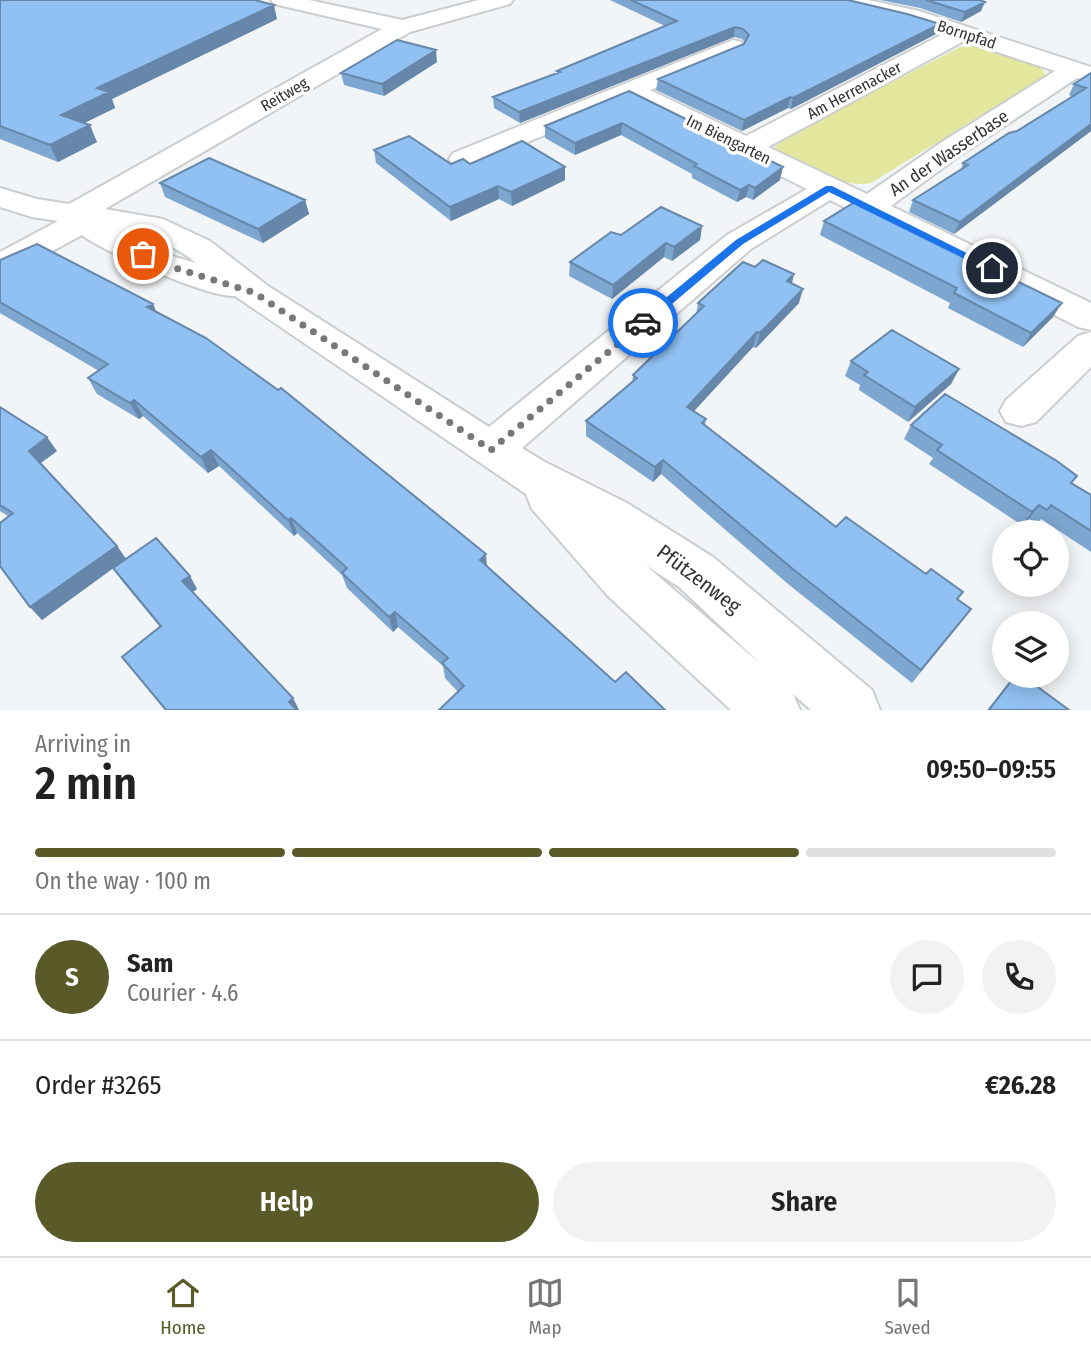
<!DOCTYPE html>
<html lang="en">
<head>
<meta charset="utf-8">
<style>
  :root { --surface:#fff; --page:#f2f2f2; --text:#222; --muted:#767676; --line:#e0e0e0; --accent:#595a28 }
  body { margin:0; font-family:"Fira Sans Condensed",sans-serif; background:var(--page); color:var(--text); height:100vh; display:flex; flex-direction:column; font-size:26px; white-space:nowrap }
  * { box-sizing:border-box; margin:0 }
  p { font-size:23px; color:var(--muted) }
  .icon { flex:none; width:38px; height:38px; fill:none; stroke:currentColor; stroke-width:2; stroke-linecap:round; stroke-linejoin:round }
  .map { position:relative; height:710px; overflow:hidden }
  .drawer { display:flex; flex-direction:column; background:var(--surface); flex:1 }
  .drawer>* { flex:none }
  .buttons { position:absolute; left:992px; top:520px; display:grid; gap:14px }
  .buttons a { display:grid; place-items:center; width:77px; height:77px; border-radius:50%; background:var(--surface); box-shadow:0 4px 18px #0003; font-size:35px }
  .pin { position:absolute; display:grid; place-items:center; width:60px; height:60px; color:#fff; margin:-30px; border:4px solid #fff; border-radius:50%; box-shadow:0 2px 7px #0007 }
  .courier { position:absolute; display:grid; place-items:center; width:70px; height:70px; margin:-35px; border:5px solid #1a73e8; border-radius:50%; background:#fff; color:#222; box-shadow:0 2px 9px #0007 }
  .headline em { font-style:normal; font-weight:600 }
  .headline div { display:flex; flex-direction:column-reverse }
  .headline { display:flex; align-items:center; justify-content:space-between; height:119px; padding:0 35px }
  h1 { font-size:46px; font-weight:600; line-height:52px }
  .bar { display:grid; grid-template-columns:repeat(4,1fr); gap:10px 7px; align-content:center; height:84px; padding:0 35px }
  .bar i { height:9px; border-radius:5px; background:var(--line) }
  .bar .active { background:var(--accent) }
  .bar p { grid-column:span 4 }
  .line { display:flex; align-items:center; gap:18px; padding:0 35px; border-top:2px solid var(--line) }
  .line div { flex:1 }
  .round { display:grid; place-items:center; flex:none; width:74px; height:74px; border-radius:37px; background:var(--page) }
  .cta { display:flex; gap:14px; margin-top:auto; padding:14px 35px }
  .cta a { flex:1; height:80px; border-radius:42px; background:var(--accent); color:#fff; font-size:28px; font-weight:600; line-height:80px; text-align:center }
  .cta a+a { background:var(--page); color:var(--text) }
  .dock { display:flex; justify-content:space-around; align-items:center; height:98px; border-top:2px solid var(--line); background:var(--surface); font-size:19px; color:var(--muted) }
  .dock a { display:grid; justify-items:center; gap:4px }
  .dock .active { color:var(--accent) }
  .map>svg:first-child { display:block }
  .green { fill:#e3e79e }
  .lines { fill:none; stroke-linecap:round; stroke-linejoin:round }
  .minor-casing { stroke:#cbcdcf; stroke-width:4 }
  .minor { fill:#fff; fill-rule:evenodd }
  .wall { fill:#7da6d0 }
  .shaded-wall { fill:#6687a9 }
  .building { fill:#91c1f2; stroke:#6687a9; stroke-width:2 }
  .route { fill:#1a73e8 }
  .done { stroke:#767879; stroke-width:7; stroke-dasharray:0 12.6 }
  .labels { text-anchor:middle; stroke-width:7; stroke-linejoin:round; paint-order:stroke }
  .far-street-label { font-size:16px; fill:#343435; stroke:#fff }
  .street-label { font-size:18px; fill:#343435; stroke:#fff }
  .near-street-label { font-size:21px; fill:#343435; stroke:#fff }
</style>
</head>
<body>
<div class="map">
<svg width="1091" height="710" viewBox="0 0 1091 710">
  <rect width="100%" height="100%" fill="#f2f5f7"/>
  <path class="green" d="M975,46L1040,66L1046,76L871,183C846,189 797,167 777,151L775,147L780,140L960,47Z"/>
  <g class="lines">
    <g class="minor-casing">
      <path id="minor" d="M271,0H309L402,20L479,0H513L510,4L410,32L105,209L163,219L210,241L268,286L489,427L727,235L807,189L628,100L473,165L463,168L453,165L449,159L453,153L733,40L741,42L745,47L741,52L650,90L746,136L943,34L905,21L833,4L830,0H868L919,11L1091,67V81L1077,78L962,154L891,206L1091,303V330L1078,327L830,200L751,249L522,448L543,461L627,503L713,557L872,690L880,710H811L793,694L800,710H731L608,596L532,509L526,494L235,296C210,298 103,252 82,235L12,273L0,276V252L58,221L32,217L0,207V188L37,199L69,204L382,29L274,4ZM964,41L1055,71L942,142L867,194L768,147ZM123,231C149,235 176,246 196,263L175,257ZM642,563L679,587L762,665L644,564Z
        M1091,332V367L1036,422L1021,426L1006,422L1000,411L1006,400L1078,336Z"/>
    </g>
    <use href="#minor" class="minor"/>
  </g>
  <path class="wall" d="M0,0L277,19L112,99L115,108L84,123L97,142L58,162L0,139Z
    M610,0H848L936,34L791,109L788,108L742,131L656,90L658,79L744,44L745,43L742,39L734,37L520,123L494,108L493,97L557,73V71L665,26Z
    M880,0H983H982L981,11L961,22L920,8Z
    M437,62L384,96L344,85L341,73Z
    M1091,73V131L954,234L909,212L913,200L961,170L963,163L1073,97L1069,95L1074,84Z
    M629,91L780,180L753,200L746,197L737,202L692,178V174L621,135L575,155L545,138V126Z
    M374,150L451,164H470L565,167V180L512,206L499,199L451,221L376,163Z
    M160,183L305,200L309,214L263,243L165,197Z
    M824,221L1053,317L1023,347L948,308L950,303L820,235Z
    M702,226L700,240L672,261L664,257L612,299L569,276L570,262L621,235Z
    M0,260L153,304L156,312L487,566L615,682L665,710L458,692L445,678L443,666L398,627L393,632L347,588L342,575L297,533L294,536L219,466L208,473L143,416L139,419L97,394L88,378L99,371L0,313Z
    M755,267L794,274L792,284L799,303L756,348L753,347L693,412L706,419L705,425L836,527L958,600L961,622L912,683L788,584L661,474L653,482L586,436V421L632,383L633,375L696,315L698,303Z
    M851,361L959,369L951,384L908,422L859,390L860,385L845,376Z
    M0,407L57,451L41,463L117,546L126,559L190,576L197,589L193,592L293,698L299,710H165L160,627L122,581L113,568L42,620L30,607L8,516L0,511Z
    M911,425L1072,483L1091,495V552L1041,519L1037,524L1029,519L1022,525L929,464L933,458L904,439Z
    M1014,676L1069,710H987Z"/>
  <path class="shaded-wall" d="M985,2L981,11L961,22L965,12Z
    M274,5L277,19L112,99L115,108L68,131L61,115L97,88Z
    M940,24L936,34L791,109L793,98Z
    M735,27L734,37L520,123L519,112Z
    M436,50L437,62L384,96L382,84Z
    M790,97L788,108L742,131L744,120Z
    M622,123L621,135L575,155V143Z
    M1091,124V131L954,234L960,222Z
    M90,125L97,142L58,162L50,145Z
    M565,167V180L512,206L511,192Z
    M783,167L780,180L753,200L755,188Z
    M749,185L746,197L737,202L740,190Z
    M498,186L499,199L451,221L450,207Z
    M305,200L309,214L263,243L258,229Z
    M702,226L700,240L672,261L674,247Z
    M666,243L664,257L612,299L613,285Z
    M794,274L790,288L787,281Z
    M803,289L799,303L756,348L760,333Z
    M1062,303L1053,317L1023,347L1031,333Z
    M153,304L160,320L147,307Z
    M757,332L753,347L684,422L687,407Z
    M959,369L951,384L908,422L915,407Z
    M134,400L143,416L139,419L130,403Z
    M47,437L57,451L39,464L29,451Z
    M211,450L219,466L208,473L201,457Z
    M663,460L661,474L653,482L655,467Z
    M1039,505L1029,519L1022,525L1032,512Z
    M291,518L297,533L294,536L288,520Z
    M117,546L126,559L42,620L30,607Z
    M486,554L487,569L480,560Z
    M190,576L197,589L190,594L182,581Z
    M395,612L398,627L393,632L389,617Z
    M293,698L299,710H294L289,702Z"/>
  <path class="building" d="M0,0H255L274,5L97,88L109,92L61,115L90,125L50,145L0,126Z
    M631,0H848L907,14L940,24L793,98L790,97L744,120L658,79L744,44L749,35L743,29L735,27L519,112L493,97L560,72L557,71L677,21Z
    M926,0H980L985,2L965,12Z
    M397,40L436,50L382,84L341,73Z
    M1091,73V124L960,222L913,200L968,165L963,163L1009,133L1017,131L1086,88L1074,84Z
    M629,91L783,167L755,188L749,185L740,190L694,166L697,164L622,123L575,143L545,126Z
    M409,136L451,164L463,159L470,164L522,141L565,167L511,192L498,186L450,207L374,150Z
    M209,158L305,200L258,229L160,183Z
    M855,202L1062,303L1031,333L954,293L957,288L824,221Z
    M661,207L702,226L674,247L666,243L613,285L570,262L611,232L621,235Z
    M37,244L153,304L147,307L206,338L278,390L281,388L486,554L480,560L615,682L626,672L665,710H439L464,686L442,663L448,658L395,612L389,617L342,573L347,568L291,518L288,520L211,450L201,457L134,400L130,403L88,378L108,364L0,302V260Z
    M763,260L794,274L787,281L803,289L760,333L757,332L687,407L706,419L702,423L836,527L846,517L926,574L931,569L963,592L957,599L971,609L921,670L794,570L663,460L655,467L586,421L637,378L633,375L704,306L698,303L743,262L755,267Z
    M892,330L959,369L915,407L864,375L868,372L851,361Z
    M945,394L1057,461L1077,476L1071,483L1091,495V531L1051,505L1047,510L1039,505L1032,512L937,450L942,445L911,425Z
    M0,407L47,437L29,451L117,546L30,607L0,566V523L13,513L0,505Z
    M156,538L190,576L182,581L293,698L289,702L297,710H166L122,657L161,626L113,568Z
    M1015,676H1023L1069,710H989Z"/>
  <path class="route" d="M826,186H832L997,268L989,271L829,192L743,244L647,325H639V320L736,240Z"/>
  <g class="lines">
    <path class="done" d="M143,254L163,264L255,293L491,450L643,323"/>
  </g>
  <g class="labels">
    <g class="far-street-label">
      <text transform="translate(967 34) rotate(18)" y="6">Bornpfad</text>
      <text transform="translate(854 90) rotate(-28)" y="6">Am Herrenacker</text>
      <text transform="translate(284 94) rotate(-30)" y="6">Reitweg</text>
      <text transform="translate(729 139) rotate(26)" y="6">Im Biengarten</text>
    </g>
    <g class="street-label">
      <text transform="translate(949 153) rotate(-34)" y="6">An der Wasserbase</text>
    </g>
    <g class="near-street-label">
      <text transform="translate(699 579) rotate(37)" y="7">Pfützenweg</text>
    </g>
  </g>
</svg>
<div class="buttons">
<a><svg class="icon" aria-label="locate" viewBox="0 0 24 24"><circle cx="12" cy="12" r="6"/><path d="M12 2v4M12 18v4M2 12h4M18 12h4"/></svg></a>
<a><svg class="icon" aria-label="layers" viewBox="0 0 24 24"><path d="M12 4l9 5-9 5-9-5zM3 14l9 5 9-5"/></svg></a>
</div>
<div class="pin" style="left:143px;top:254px;background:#ea580c"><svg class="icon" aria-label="bag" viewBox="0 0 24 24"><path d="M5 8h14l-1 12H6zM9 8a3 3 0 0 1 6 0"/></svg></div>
<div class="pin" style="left:992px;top:268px;background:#1f2937"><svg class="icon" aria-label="home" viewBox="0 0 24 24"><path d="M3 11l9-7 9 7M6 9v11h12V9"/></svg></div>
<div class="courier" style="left:643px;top:323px"><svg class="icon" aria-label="car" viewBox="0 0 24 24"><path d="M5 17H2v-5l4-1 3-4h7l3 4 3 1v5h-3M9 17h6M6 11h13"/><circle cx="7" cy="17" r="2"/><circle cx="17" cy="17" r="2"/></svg></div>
</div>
<section class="drawer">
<div class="headline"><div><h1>2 min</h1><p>Arriving in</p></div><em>09:50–09:55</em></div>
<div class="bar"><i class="active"></i><i class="active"></i><i class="active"></i><i></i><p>On the way · 100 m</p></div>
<div class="line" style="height:126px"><b class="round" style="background:var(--accent);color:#fff">S</b><div><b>Sam</b><p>Courier · 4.6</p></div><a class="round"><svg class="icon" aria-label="chat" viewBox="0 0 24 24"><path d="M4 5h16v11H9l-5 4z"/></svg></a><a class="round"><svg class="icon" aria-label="phone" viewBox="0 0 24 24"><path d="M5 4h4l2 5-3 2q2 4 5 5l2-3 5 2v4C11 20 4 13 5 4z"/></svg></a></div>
<div class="line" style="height:91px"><div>Order #3265</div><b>€26.28</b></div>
<div class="cta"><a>Help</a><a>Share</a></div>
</section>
<nav class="dock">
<a class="active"><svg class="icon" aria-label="home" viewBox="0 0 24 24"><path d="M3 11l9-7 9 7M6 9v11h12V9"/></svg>Home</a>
<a><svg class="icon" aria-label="map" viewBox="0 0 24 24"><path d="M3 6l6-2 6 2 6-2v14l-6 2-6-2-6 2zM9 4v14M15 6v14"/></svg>Map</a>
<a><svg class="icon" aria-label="saved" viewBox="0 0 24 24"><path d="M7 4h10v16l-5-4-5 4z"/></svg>Saved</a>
</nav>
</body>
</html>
